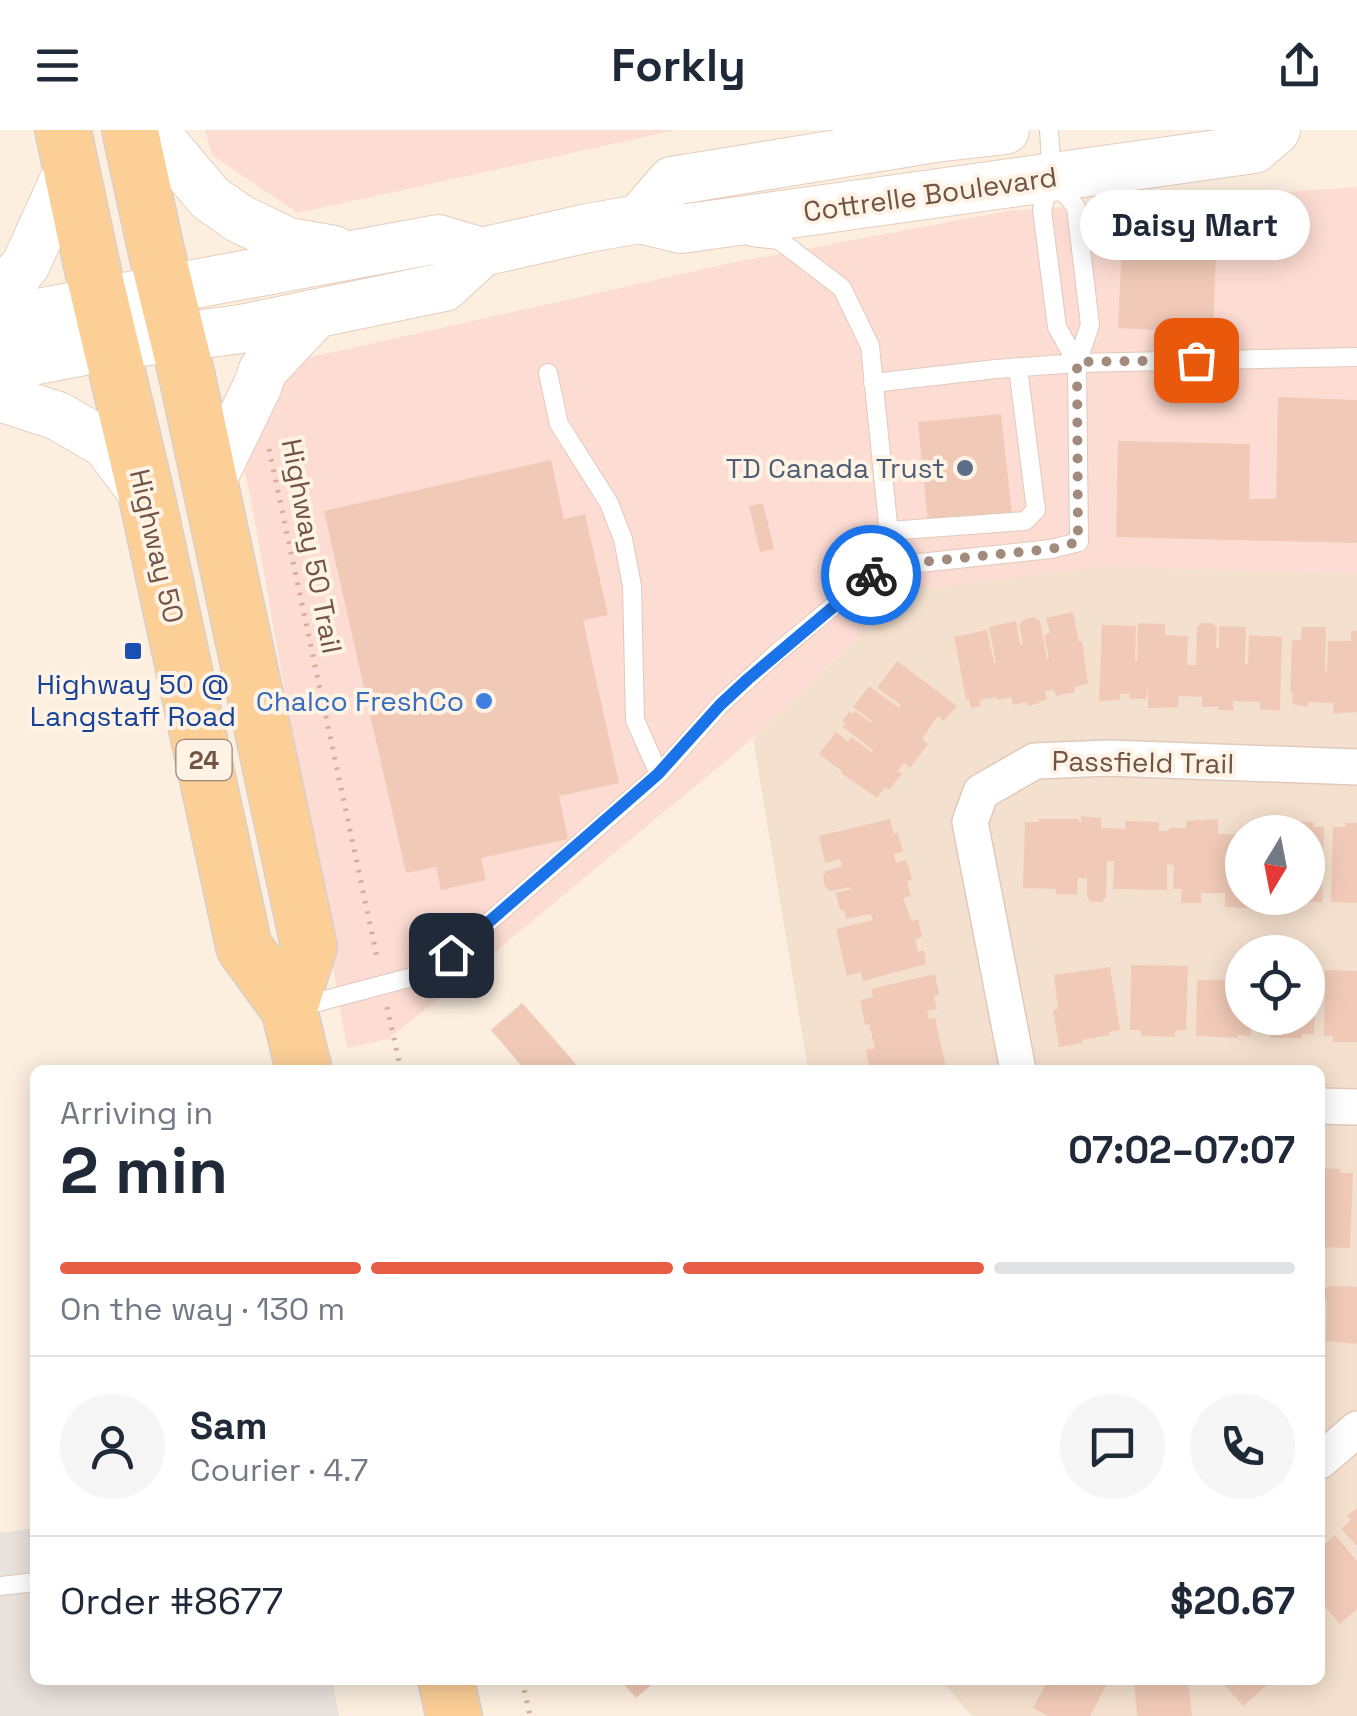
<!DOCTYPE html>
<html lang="en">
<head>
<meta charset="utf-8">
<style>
  :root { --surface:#fff; --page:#f6f6f7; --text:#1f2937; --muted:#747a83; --line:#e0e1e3; --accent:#e75c44 }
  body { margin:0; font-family:"Space Grotesk",sans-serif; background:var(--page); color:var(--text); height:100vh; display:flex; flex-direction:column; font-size:38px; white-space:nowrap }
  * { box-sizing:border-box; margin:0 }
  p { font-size:32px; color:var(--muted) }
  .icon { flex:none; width:55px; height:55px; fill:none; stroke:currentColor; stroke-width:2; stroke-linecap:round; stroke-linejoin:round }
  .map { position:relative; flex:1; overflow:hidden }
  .panel { position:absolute; left:30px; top:935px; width:1295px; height:620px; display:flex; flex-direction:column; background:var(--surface); border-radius:15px; box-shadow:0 5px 25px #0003 }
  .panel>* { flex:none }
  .needle { width:65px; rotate:190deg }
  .tools { position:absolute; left:1225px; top:685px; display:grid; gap:20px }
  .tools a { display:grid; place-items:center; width:100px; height:100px; border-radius:50%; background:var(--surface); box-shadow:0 5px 25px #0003; font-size:50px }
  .pin { position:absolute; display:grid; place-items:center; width:85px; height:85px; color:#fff; margin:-42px; border-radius:20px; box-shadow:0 5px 15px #0006 }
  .courier { position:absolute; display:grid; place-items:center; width:100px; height:100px; margin:-50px; border:8px solid #1a73e8; border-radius:50%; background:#fff; color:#222; box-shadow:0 2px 12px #0007 }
  .bubble { position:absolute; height:70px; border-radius:35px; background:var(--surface); box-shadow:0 5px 25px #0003; font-size:32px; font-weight:700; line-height:70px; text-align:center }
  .overview em { font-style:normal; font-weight:700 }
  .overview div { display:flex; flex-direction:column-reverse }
  .overview { display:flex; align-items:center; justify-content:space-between; height:170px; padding:0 30px }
  h1 { font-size:65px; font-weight:700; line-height:75px }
  .bar { display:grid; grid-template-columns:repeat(4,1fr); gap:15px 10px; align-content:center; height:120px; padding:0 30px }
  .bar i { height:12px; border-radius:8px; background:var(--line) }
  .bar .current { background:var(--accent) }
  .bar p { grid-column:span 4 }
  .line { display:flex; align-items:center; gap:25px; padding:0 30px; border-top:2px solid var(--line) }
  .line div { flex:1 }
  .round { display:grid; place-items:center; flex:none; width:105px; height:105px; border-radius:52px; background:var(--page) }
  header { display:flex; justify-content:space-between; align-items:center; height:130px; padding:0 30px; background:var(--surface); font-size:45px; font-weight:700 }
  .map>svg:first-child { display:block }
  .residential { fill:#f4e0ce; fill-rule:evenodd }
  .commercial { fill:#fddcd3 }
  .industrial { fill:#eae2dc }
  .building { fill:#f1cab7 }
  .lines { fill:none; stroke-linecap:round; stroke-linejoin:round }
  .lane-casing { stroke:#e0cabc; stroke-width:20 }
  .street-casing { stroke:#e0cabc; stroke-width:38 }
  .secondary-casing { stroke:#e7cdbc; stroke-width:50 }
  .primary-casing { stroke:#d8cfcb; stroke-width:58 }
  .path { stroke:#d6ad9b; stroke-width:5; stroke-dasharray:2.5 8; stroke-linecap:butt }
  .lane { stroke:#fff; stroke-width:18 }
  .street { stroke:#fff; stroke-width:35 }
  .secondary { stroke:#fff; stroke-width:48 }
  .primary { stroke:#fccf97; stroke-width:55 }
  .done { stroke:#a28a7d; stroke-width:10; stroke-dasharray:0 18 }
  .route { stroke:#1a73e8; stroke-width:12 }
  .service-dot { fill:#5c6f8a; stroke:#fff3e6; stroke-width:4 }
  .transit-dot { fill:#1a4fb4; stroke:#fff3e6; stroke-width:4 }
  .shop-dot { fill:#3f7fe0; stroke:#fff3e6; stroke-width:4 }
  .labels { text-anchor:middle; stroke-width:8; stroke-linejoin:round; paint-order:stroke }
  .shield { fill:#fff3e6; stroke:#9c8477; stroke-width:2.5 }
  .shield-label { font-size:25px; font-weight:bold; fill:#725447 }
  .street-label { font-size:28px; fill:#725447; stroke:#fff3e6 }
  .service-label { font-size:28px; fill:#4e5e75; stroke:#fff3e6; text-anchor:end }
  .transit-label { font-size:28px; fill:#164399; stroke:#fff3e6 }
  .shop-label { font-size:28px; fill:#366cbe; stroke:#fff3e6; text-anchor:end }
</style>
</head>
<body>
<header><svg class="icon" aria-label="menu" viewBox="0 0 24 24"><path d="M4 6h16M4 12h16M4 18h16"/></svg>Forkly<svg class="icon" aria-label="share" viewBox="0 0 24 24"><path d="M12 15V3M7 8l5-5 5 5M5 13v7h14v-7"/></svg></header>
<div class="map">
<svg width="1357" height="1586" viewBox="0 0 1357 1586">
  <rect width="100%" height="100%" fill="#fcefe0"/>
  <path class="residential" d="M1100,436L1357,444V1586H972L941,1550H1320V940H808L753,609L908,460ZM1242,702H1308V768H1242ZM1242,822H1308V888H1242Z"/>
  <path class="commercial" d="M205,0H676L298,83L212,25Z
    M1357,57V444L1100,436L908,460L752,609L431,875L388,909L347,918L251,369L232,285L272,236L731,133L1008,81Z"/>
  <path class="industrial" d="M35,1398V1550H332L339,1586H0V1403Z"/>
  <path class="building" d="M1123,91L1217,95L1213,203L1118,198Z
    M1278,267L1357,270V413L1116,407L1118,311L1250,314L1249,369H1276Z
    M1001,284L1012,384L928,393L918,292Z
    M551,330L564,389L585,384L608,485L583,490L619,653L559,666L568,709L481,728L486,750L441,760L436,737L406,743L324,381Z
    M763,373L774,419L760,422L749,376Z
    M1073,482L1079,512L1082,511L1088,554L1074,557L1075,562L1056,566L1054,560L1045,561L1047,570L1039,571L1040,573L1028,576L1027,572L1013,575L1011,567L997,570V567L980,570L981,576L971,578L969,569H966L954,507L987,500L994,533H996L989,497L1016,491L1020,515L1023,514L1019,495L1023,490L1034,487L1040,491L1047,529L1049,528L1044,505L1050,503L1046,488Z
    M1138,493L1165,494V505L1188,506L1187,535H1196L1197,498L1201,493H1213L1217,498L1216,518H1219V496L1246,497L1245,534H1248L1249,505L1282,507L1280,581L1260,579V572L1233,571V581L1218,580V577H1202V567L1179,566L1178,577L1148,578V558L1146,569H1132L1129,567L1130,564H1120V570L1099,571L1102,495L1136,496L1135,531H1137Z
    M1302,497H1326L1325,541H1327L1328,511H1351V501H1357V582L1333,584L1334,573L1308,572V577L1292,574L1293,563H1290L1292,510H1301Z
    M897,531L957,576L944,591L938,586L922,609L928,614L910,638L904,633L897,641L902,644L889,660L885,657L877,668L841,643L842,641L819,624L836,602L848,612L851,607L872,622L873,620L843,597L845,594L842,591L849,582L852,584L855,581L871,593L872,591L853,577L869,556L899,578L901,575L877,558Z
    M1081,686L1101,688V698L1125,699V691L1159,692V701H1169V698H1186V691L1218,689V704H1242V768H1251V778L1225,777V763H1201V773H1181L1182,759H1173L1174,735L1167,734V760L1113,759L1114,731H1107L1106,767L1102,772H1091L1087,767V748H1078L1077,765L1056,764V759L1023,758L1025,692H1039V689H1079V693H1081Z
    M890,689L894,704L898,703L903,722L894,724L896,733L905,730L909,737L912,750L907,751L911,766L903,768L912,791L918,789L922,807L915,809L918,822L924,820L926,834L863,851L861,842L847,846L836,799L873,790L871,784L846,789L844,780H840L836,763L851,759L850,757L830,761L825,757L823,747L826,741L856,732L842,736L840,729L825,733L819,706Z
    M1283,691L1313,692V697H1324L1322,772L1273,771V768H1308V702H1268V697H1283Z
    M1346,693H1357V773L1331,772L1333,697H1345Z
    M1131,835L1188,836L1186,900L1175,901V907L1141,906V900H1130Z
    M1110,837L1120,900L1109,902V905L1082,910L1083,913L1059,917L1053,880L1058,879L1054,845Z
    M1325,840L1357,841V912H1333V906H1324Z
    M1308,842L1316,843L1314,904H1302V908H1270V904H1259L1260,888H1308Z
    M935,844L939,864L934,866L937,879L927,881L929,889L935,888L946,938L940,940H884V938L870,940L866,920L875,918L869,894L865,895L860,870L873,867L871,859Z
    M1197,850H1242V888H1251V906L1238,905V908L1196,906Z
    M522,873L547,901L581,940H525L491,900Z
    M1320,1038L1340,1039V1043H1353L1350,1118L1320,1117Z
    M1329,1156L1357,1157V1214L1326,1211L1327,1171L1323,1170L1324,1159Z
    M1357,1378V1416L1341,1399L1351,1390L1347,1386Z
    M1335,1405L1357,1431V1479L1340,1494L1320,1471V1411L1322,1409L1326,1413Z
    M620,1550H657L636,1568Z
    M1048,1550H1109L1090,1586H1048L1033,1578Z
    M1134,1550H1188L1192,1586H1137Z
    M1220,1550H1273L1243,1576Z"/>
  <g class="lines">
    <g class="lane-casing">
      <path id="lane" d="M1049,0L1052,46L1042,80L1057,197L1077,233
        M752,107L779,110L842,158L870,216L890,414L901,435L1051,419L1079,412L1077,233L1090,195L1076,77L1055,51
        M548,243L559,294L609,373L623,409L632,456L635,590L659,644L720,575L777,523L896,424
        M873,253L996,239L1077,233L1357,227
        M888,401L1025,391L1036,380L1018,238
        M299,877L416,846L451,825L659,644
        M0,1456L35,1452"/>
    </g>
    <g class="street-casing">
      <path id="street" d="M1018,940L970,692L981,662L1035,631L1109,628L1357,637
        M1320,976L1357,977
        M1320,1331L1357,1299"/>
    </g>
    <g class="secondary-casing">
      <path id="secondary" d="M153,0L210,68L240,89L288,112L334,120
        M639,89L672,51L935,8L1005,0
        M0,166L26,134L71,35
        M0,190L438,109L482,122L588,98L639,89L681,99L1254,19L1276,0
        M0,237L111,216L241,199L444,157L482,122
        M0,267L58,286L106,314L145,366
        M209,356L257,257L263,240L315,185"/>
    </g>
    <g class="primary-casing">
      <path id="primary" d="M63,0L91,132L147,368L244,817L289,879L304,940
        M130,0L157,124L187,246L309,817L289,879
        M446,1550L454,1586"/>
    </g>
    <path class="path" d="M269,319L378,832
      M387,877L401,940
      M522,1550L530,1586"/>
    <use href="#lane" class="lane"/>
    <use href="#street" class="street"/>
    <use href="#secondary" class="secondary"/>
    <use href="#primary" class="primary"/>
  </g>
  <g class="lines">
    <path class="done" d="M871,445L896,424L901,434L1051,419L1078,412L1077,232L1196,230"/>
    <path class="route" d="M451,825L658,644L720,575L748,549L871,445"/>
  </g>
  <circle class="service-dot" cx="965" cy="338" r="10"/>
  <rect class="transit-dot" x="123" y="511" width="20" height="20" rx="5"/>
  <circle class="shop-dot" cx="484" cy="571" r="10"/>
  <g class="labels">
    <rect class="shield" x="176.5" y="610" width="55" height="40" rx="8"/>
    <g class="shield-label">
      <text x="204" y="639">24</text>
    </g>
    <g class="street-label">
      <text transform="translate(930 64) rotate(-8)" y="10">Cottrelle Boulevard</text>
      <text transform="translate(157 416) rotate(77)" y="10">Highway 50</text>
      <text transform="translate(312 416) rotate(79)" y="10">Highway 50 Trail</text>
      <text transform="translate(1143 632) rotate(1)" y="10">Passfield Trail</text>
    </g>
    <g class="service-label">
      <text x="945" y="348">TD Canada Trust</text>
    </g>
    <g class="transit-label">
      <text x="133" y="564">Highway 50 @<tspan x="133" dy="32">Langstaff Road</tspan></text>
    </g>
    <g class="shop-label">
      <text x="464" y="581">Chalco FreshCo</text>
    </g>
  </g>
</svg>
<div class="tools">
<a><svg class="needle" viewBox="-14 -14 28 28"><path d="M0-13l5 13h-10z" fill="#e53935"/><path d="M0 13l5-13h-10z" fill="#747a83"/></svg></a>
<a><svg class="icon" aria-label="locate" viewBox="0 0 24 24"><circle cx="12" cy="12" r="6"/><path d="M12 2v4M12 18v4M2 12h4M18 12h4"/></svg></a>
</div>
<div class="pin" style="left:1196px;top:230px;background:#ea580c"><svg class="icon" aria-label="bag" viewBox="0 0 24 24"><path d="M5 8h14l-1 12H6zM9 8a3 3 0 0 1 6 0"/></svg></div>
<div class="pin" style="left:451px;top:825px;background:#1f2937"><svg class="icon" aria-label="home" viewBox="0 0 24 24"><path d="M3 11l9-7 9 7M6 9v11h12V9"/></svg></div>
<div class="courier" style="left:871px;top:445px"><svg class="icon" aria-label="bike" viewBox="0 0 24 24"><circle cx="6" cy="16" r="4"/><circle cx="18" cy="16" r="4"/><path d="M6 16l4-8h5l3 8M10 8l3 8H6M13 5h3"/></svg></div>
<div class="bubble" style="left:1080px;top:60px;width:230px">Daisy Mart</div>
<section class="panel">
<div class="overview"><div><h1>2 min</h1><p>Arriving in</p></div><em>07:02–07:07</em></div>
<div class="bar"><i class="current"></i><i class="current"></i><i class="current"></i><i></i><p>On the way · 130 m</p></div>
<div class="line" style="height:180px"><a class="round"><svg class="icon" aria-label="person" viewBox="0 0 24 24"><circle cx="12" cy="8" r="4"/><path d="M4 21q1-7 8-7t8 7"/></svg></a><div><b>Sam</b><p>Courier · 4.7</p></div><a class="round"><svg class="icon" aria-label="chat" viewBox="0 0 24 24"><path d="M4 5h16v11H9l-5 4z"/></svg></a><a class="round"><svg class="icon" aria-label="phone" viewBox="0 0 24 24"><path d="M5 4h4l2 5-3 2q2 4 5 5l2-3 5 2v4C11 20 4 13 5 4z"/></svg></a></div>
<div class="line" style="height:130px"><div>Order #8677</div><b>$20.67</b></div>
</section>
</div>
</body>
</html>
